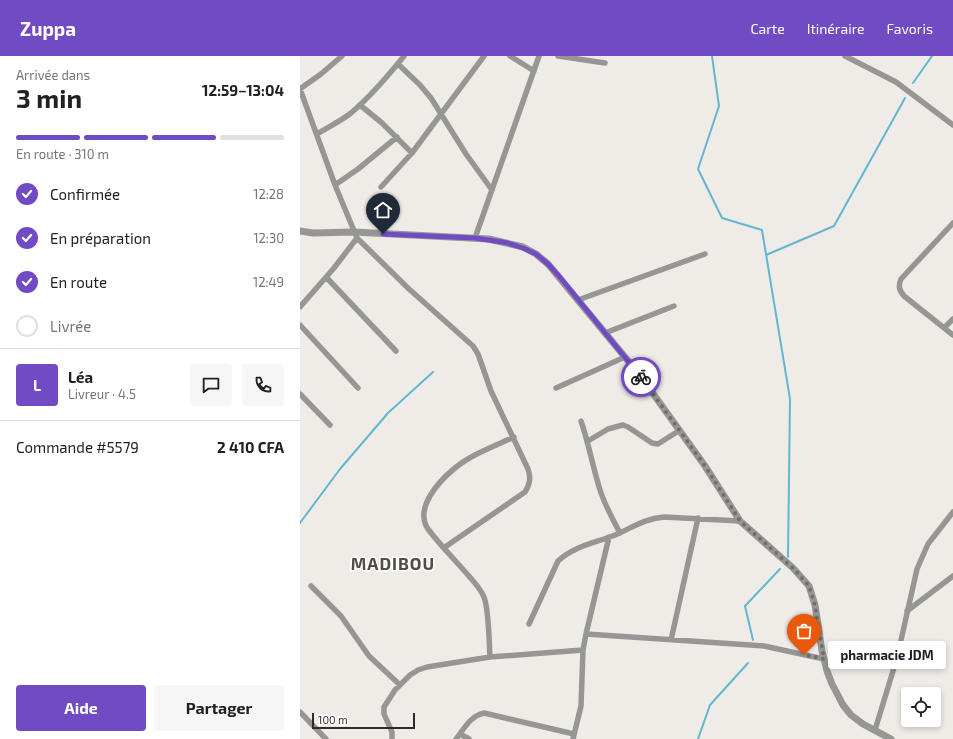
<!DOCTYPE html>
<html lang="fr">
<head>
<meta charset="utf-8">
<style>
  :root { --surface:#fff; --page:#f6f6f6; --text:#202124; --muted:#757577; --line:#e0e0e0; --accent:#704bc4 }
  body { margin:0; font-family:"Exo 2",sans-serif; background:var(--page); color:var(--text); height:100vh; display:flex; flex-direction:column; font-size:15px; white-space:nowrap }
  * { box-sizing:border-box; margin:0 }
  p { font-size:13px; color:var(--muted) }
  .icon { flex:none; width:22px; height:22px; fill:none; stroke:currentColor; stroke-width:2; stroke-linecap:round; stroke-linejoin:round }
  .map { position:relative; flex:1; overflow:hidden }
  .panel { display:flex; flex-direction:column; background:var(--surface); width:300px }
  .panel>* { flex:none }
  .fabs { position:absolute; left:601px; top:631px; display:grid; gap:8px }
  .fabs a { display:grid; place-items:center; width:40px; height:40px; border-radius:4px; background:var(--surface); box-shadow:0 2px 6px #0003; font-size:20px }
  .scale { position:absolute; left:12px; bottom:10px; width:103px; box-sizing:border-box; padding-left:4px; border:2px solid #2d2c2a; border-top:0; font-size:11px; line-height:14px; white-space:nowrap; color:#2d2c2a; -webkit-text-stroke:3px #fff; paint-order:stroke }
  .pin { position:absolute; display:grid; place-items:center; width:34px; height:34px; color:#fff; margin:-41px -17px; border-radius:50% 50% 50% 0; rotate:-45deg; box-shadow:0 0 4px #0007 }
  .pin .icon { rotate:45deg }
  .courier { position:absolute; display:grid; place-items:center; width:40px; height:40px; margin:-20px; border:3px solid #704bc4; border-radius:50%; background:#fff; color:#222; box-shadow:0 1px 5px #0007 }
  .bubble { position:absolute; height:28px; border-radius:4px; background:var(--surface); box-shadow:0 2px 6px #0003; font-size:13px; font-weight:700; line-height:28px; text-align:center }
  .summary em { font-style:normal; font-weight:700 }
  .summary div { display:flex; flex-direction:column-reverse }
  .summary { display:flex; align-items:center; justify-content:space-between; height:68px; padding:0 16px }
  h1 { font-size:26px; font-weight:700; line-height:30px }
  .bar { display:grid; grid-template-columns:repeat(4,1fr); gap:6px 4px; align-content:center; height:48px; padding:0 16px }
  .bar i { height:5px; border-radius:3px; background:var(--line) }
  .bar .selected { background:var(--accent) }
  .bar p { grid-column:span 4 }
  .line { display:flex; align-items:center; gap:10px; padding:0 16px; border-top:1px solid var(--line) }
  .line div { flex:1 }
  .round { display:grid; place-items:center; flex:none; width:42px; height:42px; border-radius:4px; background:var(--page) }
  ol { padding:0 16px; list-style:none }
  li { display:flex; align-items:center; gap:12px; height:44px }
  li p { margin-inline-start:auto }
  li .icon { padding:4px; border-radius:50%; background:var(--accent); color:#fff; stroke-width:4 }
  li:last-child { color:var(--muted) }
  li i { width:22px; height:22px; border:2px solid var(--line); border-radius:50% }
  .action { display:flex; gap:8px; margin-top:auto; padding:8px 16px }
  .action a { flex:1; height:46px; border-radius:4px; background:var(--accent); color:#fff; font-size:16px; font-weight:700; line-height:46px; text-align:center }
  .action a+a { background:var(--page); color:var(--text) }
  header { display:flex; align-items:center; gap:24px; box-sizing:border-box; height:56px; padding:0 20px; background:var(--accent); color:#fff }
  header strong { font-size:19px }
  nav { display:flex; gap:22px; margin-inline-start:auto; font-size:14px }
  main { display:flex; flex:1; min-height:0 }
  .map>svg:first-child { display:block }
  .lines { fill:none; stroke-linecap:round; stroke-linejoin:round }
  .stream { stroke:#62b6d0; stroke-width:2 }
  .minor { stroke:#969795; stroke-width:5.5 }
  .tertiary { stroke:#969795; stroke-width:7 }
  .done { stroke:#716f6c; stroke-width:4; stroke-dasharray:0 7.2 }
  .route { stroke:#704bc4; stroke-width:5 }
  .labels { text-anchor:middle; stroke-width:3; stroke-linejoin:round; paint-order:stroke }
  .district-label { font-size:17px; font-weight:bold; letter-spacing:1px; fill:#504e4a; stroke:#fff }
</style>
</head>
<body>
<header>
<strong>Zuppa</strong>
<nav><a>Carte</a><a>Itinéraire</a><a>Favoris</a></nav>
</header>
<main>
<section class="panel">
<div class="summary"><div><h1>3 min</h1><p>Arrivée dans</p></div><em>12:59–13:04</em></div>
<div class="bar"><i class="selected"></i><i class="selected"></i><i class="selected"></i><i></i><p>En route · 310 m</p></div>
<ol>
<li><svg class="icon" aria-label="check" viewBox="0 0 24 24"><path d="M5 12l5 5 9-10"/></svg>Confirmée<p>12:28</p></li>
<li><svg class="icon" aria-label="check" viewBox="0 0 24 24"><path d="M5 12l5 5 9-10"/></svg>En préparation<p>12:30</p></li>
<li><svg class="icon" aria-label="check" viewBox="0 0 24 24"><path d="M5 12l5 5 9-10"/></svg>En route<p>12:49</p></li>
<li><i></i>Livrée</li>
</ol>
<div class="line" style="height:72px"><b class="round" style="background:var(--accent);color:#fff">L</b><div><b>Léa</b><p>Livreur · 4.5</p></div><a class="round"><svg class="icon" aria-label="chat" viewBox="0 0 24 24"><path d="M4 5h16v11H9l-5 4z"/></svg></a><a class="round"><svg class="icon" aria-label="phone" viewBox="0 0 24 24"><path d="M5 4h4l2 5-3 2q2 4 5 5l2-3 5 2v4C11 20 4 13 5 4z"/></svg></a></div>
<div class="line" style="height:52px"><div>Commande #5579</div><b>2 410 CFA</b></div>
<div class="action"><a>Aide</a><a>Partager</a></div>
</section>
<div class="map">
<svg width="653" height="683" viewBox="0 0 653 683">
  <rect width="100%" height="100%" fill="#efece7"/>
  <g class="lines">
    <path class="stream" d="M412,0L419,50L398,113L422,162L462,174L490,343L488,501
      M613,27L632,0
      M466,199L534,170L605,42
      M0,467L40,413L88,357L133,316
      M453,584L445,550L480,513
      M398,683L410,649L448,607"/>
    <path class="minor" d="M210,0L234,15
      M258,0L305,7
      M545,0L596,26L653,69
      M98,8L120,29L131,42L166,98L192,134
      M0,33L35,129L57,182L109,233L173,290L178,298L191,335L228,413C231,422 230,428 225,436L145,491
      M0,33L21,18L42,0
      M60,49L82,67L112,97
      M17,78C28,71 41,65 51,57C71,40 88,20 104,0
      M35,129L58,113L97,81
      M81,131L112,97L184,0
      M653,167L601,223C598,230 599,234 604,240L653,279
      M175,182L239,0
      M26,221L96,295
      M278,244L405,198
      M0,251L34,212L57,182
      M0,269L58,332
      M644,272L653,263
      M305,277L374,250
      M256,332L325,301
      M0,338L30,369
      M281,365C289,388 293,413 301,437C306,451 313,464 320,477
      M288,385L308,373L323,369L328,371L352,387L358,388L380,374
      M11,530L41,560L69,600L100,629
      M607,555L653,520
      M229,568L258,505C274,490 295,487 315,479C334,471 343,463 364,461L440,465
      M286,578L450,589L464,590L524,603
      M371,584L398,462
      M190,601C189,586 189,554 184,541C180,532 174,526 168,519C155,504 140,489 128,473C114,452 139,425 155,412C172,398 195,390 214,381
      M0,656L26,683
      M575,674L597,602L617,513L628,488L653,456
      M160,678L169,683
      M92,683V676L84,658V651L95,634L110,619L118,614L127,611L190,601L283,594
      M156,683C164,673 170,660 184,657L274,678
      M273,683L281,650L283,594L286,578L309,481"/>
    <path class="tertiary" d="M0,175L13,177L54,176L189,183L223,191L236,198L248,208L339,318L405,410L440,465L493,512L509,530L515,549L522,595L527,615L532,628L543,649L551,659L563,668L591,683"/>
  </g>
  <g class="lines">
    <path class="done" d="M341,321L405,410L440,465L493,512L509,530L515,549L524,603L504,599"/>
    <path class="route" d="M83,178L175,182L208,187L223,192L236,198L248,208L259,220L341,321"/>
  </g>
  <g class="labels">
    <g class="district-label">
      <text x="93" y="514">MADIBOU</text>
    </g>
  </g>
</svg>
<div class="fabs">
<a><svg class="icon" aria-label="locate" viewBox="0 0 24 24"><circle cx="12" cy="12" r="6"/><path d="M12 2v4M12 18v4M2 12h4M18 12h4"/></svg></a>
</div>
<div class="scale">100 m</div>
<div class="pin" style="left:504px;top:599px;background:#ea580c"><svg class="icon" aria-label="bag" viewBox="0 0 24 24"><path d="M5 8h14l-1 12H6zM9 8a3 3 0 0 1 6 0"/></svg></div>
<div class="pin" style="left:83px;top:178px;background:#1f2937"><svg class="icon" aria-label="home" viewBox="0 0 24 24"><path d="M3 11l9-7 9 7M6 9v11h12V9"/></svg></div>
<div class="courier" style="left:341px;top:321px"><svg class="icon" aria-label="bike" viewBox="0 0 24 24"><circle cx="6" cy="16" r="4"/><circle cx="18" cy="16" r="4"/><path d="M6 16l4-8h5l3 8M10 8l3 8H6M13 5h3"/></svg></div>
<div class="bubble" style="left:528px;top:585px;width:118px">pharmacie JDM</div>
</div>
</main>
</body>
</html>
